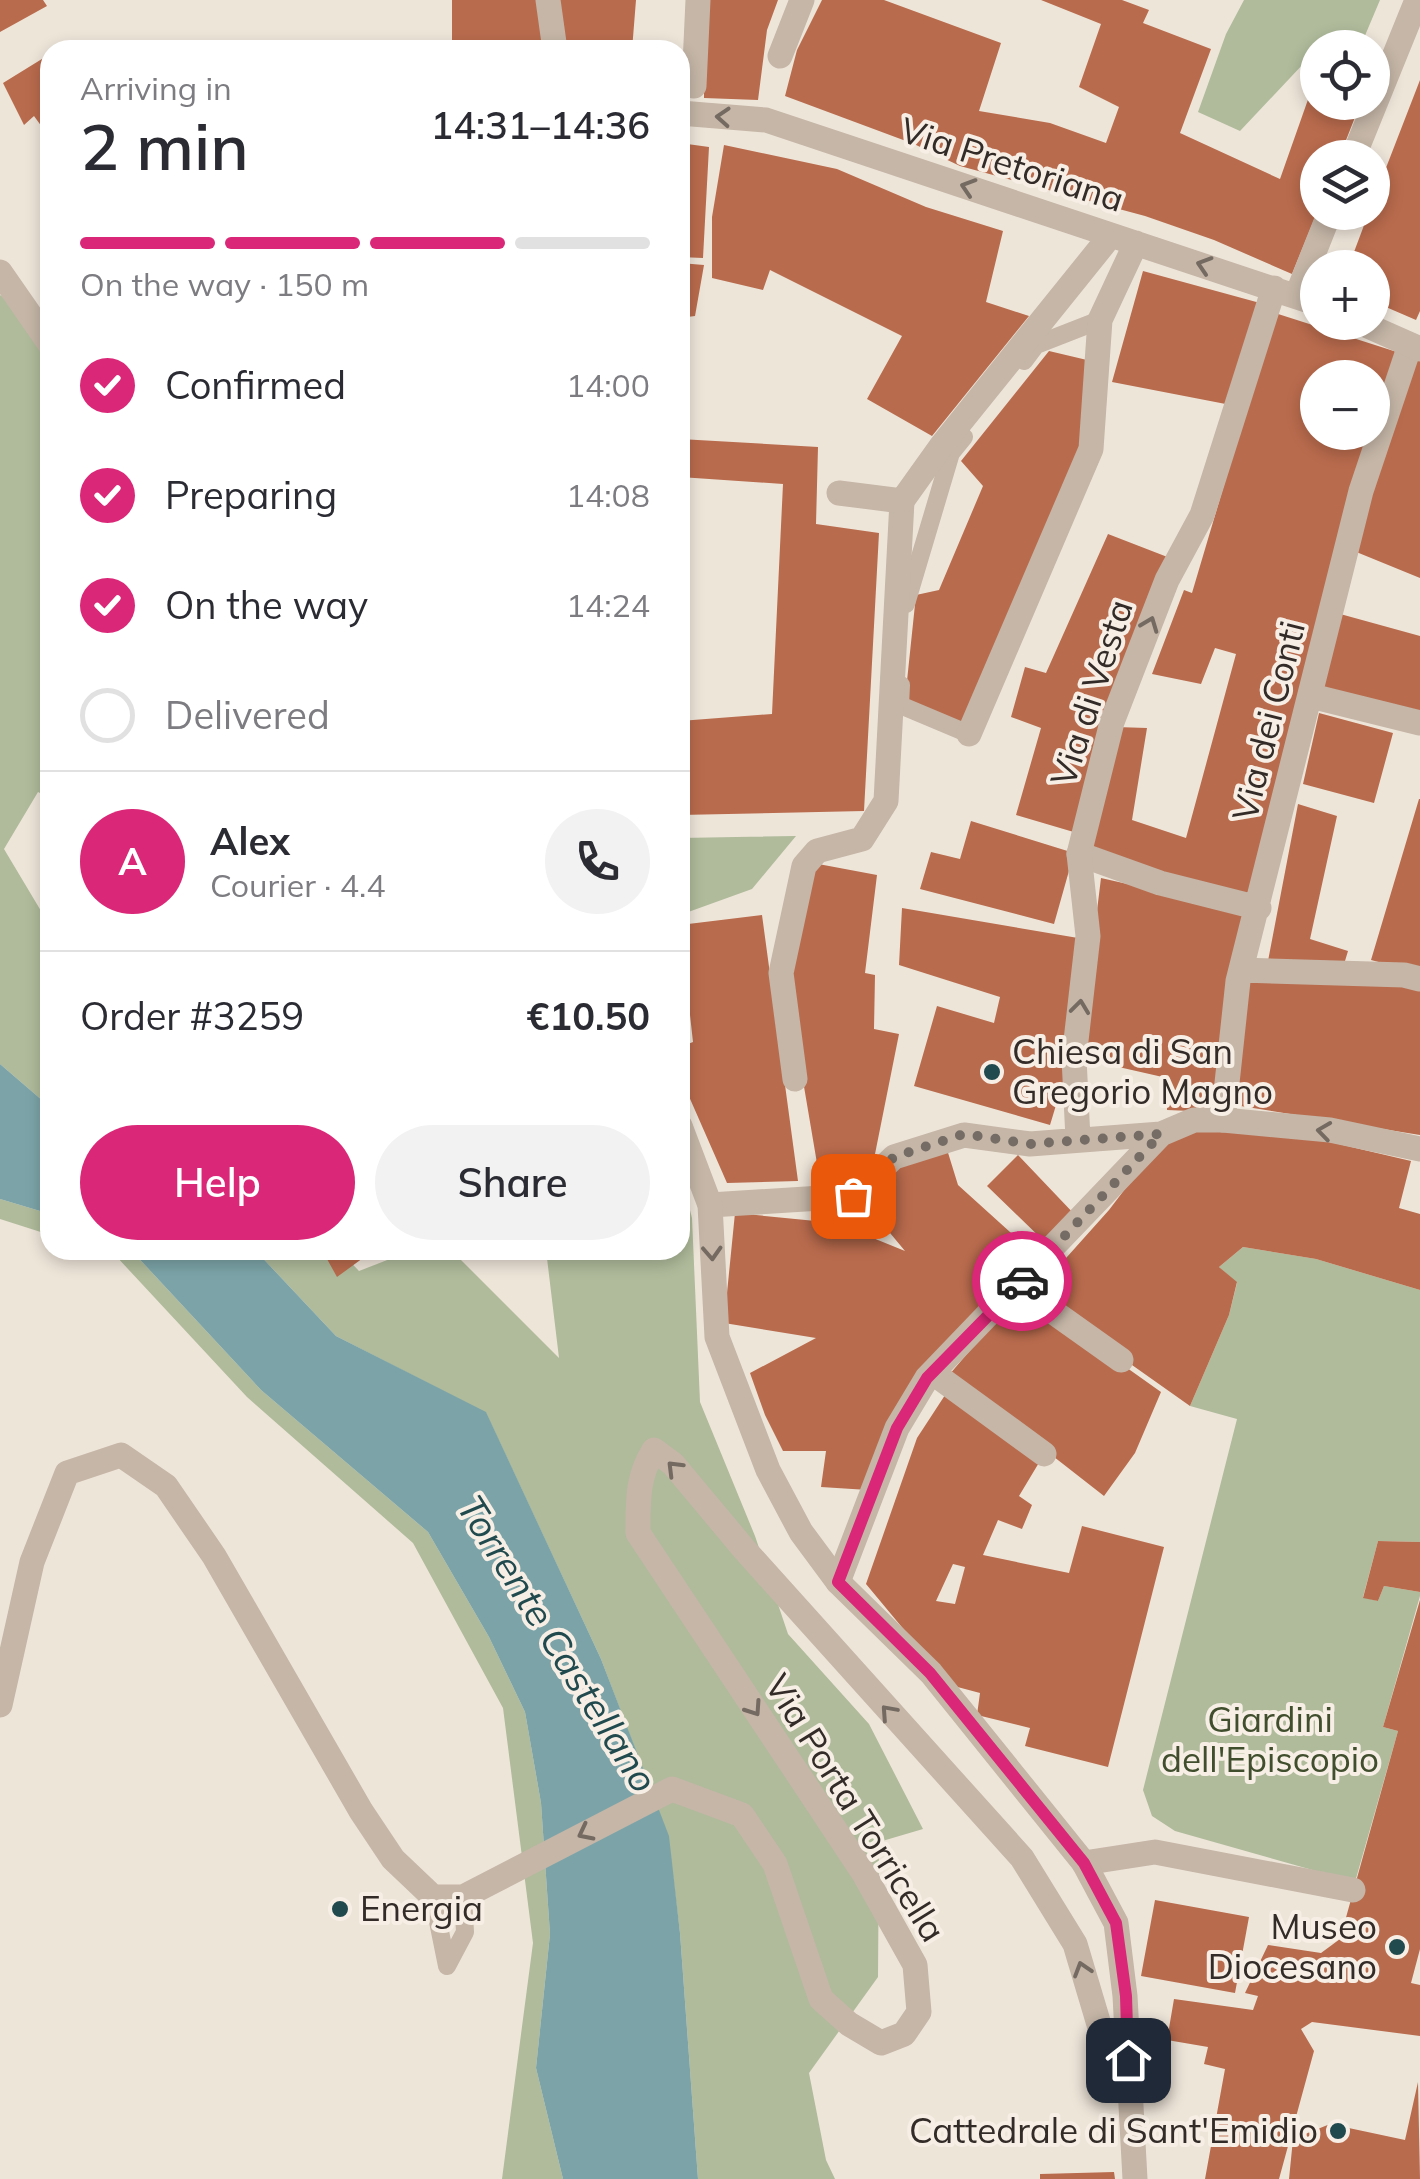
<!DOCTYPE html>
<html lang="en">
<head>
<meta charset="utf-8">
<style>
  :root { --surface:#fff; --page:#f2f2f3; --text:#2b2b33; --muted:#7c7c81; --line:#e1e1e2; --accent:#db2777 }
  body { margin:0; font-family:Mulish,sans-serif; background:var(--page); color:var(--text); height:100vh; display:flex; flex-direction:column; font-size:38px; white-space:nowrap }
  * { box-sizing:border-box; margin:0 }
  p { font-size:32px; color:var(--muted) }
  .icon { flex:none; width:55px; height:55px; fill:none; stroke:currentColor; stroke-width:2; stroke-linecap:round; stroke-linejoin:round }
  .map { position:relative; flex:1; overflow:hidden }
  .drawer { position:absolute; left:40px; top:40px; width:650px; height:1220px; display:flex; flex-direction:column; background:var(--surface); border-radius:30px; box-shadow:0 5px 15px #0003 }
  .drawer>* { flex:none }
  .controls { position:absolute; left:1300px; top:30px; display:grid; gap:20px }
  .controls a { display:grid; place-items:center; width:90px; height:90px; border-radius:50%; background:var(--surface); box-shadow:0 5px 15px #0003; font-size:50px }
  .pin { position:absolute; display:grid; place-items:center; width:85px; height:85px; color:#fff; margin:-42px; border-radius:20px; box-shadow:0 5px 15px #0006 }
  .courier { position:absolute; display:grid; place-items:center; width:100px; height:100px; margin:-50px; border:8px solid #db2777; border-radius:50%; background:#fff; color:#222; box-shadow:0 2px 12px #0007 }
  .headline em { font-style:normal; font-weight:600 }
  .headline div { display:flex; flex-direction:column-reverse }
  .headline { display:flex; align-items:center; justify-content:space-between; height:170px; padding:0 40px }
  h1 { font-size:65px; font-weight:600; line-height:75px }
  .bar { display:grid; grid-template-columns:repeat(4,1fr); gap:15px 10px; align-content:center; height:120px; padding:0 40px }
  .bar i { height:12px; border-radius:8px; background:var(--line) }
  .bar .selected { background:var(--accent) }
  .bar p { grid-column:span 4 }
  .line { display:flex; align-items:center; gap:25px; padding:0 40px; border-top:2px solid var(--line) }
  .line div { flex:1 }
  .round { display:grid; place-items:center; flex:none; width:105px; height:105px; border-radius:52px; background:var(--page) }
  ol { padding:0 40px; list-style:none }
  li { display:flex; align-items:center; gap:30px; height:110px }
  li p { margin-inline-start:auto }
  li .icon { padding:10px; border-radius:50%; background:var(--accent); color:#fff; stroke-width:4 }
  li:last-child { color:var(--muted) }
  li i { width:55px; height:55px; border:5px solid var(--line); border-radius:50% }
  .button { display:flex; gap:20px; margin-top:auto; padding:20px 40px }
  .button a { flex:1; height:115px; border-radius:60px; background:var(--accent); color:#fff; font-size:40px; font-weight:600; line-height:115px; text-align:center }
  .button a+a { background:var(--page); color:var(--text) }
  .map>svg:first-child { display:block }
  .green { fill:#afbb9b }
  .water { fill:#7ca4a8 }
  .building { fill:#b96b4d; fill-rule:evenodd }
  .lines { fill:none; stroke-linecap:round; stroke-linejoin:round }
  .service { stroke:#c5b6a7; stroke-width:18 }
  .pedestrian { stroke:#c5b6a7; stroke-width:25 }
  .minor { stroke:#c5b6a7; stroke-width:25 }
  .tertiary { stroke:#c5b6a7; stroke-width:25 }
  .oneway { stroke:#746a61 }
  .done { stroke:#746c65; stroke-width:10; stroke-dasharray:0 18 }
  .route { stroke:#db2777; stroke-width:12 }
  .poi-dot { fill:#214a4f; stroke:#f7efe5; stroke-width:4 }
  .labels { text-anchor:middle; stroke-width:8; stroke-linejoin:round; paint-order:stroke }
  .street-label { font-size:35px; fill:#322b27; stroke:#f7efe5 }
  .poi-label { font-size:35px; fill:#322b27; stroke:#f7efe5; text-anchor:start }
  .park-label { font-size:35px; fill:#404e2d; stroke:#f7efe5 }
  .water-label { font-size:38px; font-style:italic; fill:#214a4f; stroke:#f7efe5 }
</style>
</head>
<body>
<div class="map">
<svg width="1420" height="2179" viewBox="0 0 1420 2179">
  <rect width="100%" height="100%" fill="#eee5d9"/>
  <path class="green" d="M1244,0H1380L1361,45H1321L1240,131L1198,112L1226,34Z
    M0,295L50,327V798L38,792L4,849L50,926V1107L0,1064Z
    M796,836L752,889L680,915V838Z
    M680,1170L692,1218L700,1402L755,1536L788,1634L869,1724L923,1829L879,1842L878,1977L809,2073L826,2160L835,2179H698L680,1933L668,1836L601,1659L486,1413L336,1336L255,1250H339L359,1271L413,1250H451L559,1358L546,1250H680Z
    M0,1199L50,1214V1235L0,1219Z
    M1243,1247L1316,1259L1420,1290V1542L1378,1541L1363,1597L1378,1601L1384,1586L1420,1592V1596L1383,1727L1398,1731L1355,1882L1175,1831L1152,1816L1143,1790L1237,1419L1190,1406L1229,1315L1237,1283L1219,1267Z
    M101,1250H131L261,1390L428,1532L489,1637L525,1712L541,1803L550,1934L536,2068L563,2179H502L533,1943L503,1708L413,1543L247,1397L115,1255Z"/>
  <path class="water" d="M0,1064L50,1107V1214L0,1199Z
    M131,1250H255L336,1336L486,1412L601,1659L669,1836L680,1933L698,2179H563L536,2068L550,1934L541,1803L525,1712L489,1637L428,1532L261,1390Z"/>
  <path class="building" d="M0,0H43L47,6L0,32Z
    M452,0H543L545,50H452Z
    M553,0H636L632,50H560Z
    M704,0H778L767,30L758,100L704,98Z
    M822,0H884L1001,43L979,111L1050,123L1106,143L1119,107L1079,87L1101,24L1041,0H1122L1149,10L1143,23L1211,49L1180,133L1280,179L1317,74L1318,102H1361L1339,158H1318V210L1292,274L1214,240L1145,216L960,166L914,144L785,96L797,50Z
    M50,54V138L34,116L24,125L3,83Z
    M1420,80V311L1416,320L1372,301V268H1348L1369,212H1372V204Z
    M680,143L709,147L703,258L680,257Z
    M724,145L837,169L926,207L1003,231L986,302L1029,316L932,436L867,399L902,336L770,270L763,290L712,278V217Z
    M680,263L704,265L695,316L680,318Z
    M1143,271L1260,303L1236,406L1112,382Z
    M1275,313L1400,353L1250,900L1083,849L1116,727L1147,728L1132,820L1186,838L1236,654L1215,648L1201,684L1152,674L1184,590L1192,593ZM1318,378H1372V432H1318Z
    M1049,351L1087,360L1080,447L962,723L905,700L916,595L939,590L983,486L961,461Z
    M1420,351V578L1349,549Z
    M680,439L818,447L816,524L879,533L864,811L680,815V721L772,714L783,484L680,477Z
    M1108,534L1170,558L1077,833L1016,815L1041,728L1011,717L1025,667L1046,673Z
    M1333,612L1420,636V716L1317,687Z
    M1319,713L1393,733L1374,803L1303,784Z
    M1419,799H1420V973L1371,960Z
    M1298,804L1337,816L1310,939L1348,951L1342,971L1268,961Z
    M971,821L1074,853L1054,924L920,889L931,852L960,859Z
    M813,863L877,875L865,973L875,975L874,1029L899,1034L872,1169L858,1182L820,1181L800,1063L789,974Z
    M1101,878L1246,911L1215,1112L1167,1110V1078L1079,1058Z
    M902,908L1084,939L1070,1059L1050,1125L914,1086L937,1006L994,1023L1000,997L899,965Z
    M762,915L798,1181L727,1183L680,1076V1047L693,1042L680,925Z
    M1242,978L1420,983V1135L1228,1104Z
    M1195,1126L1330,1142L1411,1161L1399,1208L1420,1214V1290L1316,1259L1243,1247L1219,1267L1237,1282L1229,1315L1190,1406L1033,1295L1109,1210L1157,1147Z
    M945,1143L958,1185L1030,1250L930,1364L868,1490L821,1487L826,1451H783L765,1415L750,1373L816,1338L724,1323L735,1213L836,1223L905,1251L861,1198L897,1158Z
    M1018,1155L1077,1217L1051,1248L987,1186Z
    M322,1250H374L337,1277Z
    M1020,1292L1161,1392L1135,1453L1104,1496L949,1375Z
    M949,1389L1043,1456L1019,1496L1032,1505L1022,1529L998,1520L983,1555L1069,1573L1082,1526L1164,1547L1108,1767L1025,1746L1030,1728L977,1715L980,1693L950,1685L866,1584L917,1438ZM953,1564L965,1567L955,1604L936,1601Z
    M1378,1541L1420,1542V1592L1384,1586L1378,1601L1363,1598Z
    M1420,1600V1949L1411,1983L1420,1985V2036L1312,2022L1301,2029L1314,2051L1279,2179H1205L1225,2069L1204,2064L1208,2047L1167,2040L1174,1999L1253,2010L1258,1996L1245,1993L1268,1945L1321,1953L1340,1939L1398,1731L1383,1727Z
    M1155,1900L1249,1917L1235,1993L1141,1976Z
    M1418,2082L1420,2179H1289L1293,2139L1330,2124L1405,2140Z
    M1114,2172L1115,2179H1040V2174Z"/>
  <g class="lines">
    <path class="service" d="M1024,361L1036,345L1100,320
      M906,604L951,453L964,437
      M901,685L900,705L969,734
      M433,1897L447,1966
      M447,1966L465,1932L463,1897"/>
    <path class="pedestrian" d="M780,56L802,0
      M1311,696L1420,723
      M1079,854L1160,883L1259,908
      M1241,970L1404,975L1420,979
      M795,1079L781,973L804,866L817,851L862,839L886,801L902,501
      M1223,1120L1238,981L1361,491L1410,345
      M1084,1863L1155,1852L1353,1890"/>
    <path class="minor" d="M548,0L555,50
      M694,86L698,0
      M680,113L766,120L1318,304
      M1353,158L1417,0
      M1297,295L1330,212
      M1359,322L1420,349
      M839,493L902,501L942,445L1111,235
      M969,734L1091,449L1100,320L1136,243
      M1078,1139L1074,1058L1088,936L1079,854L1112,722L1167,580L1202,515L1274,288
      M710,1205L853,1196L894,1157L964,1135L1030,1144L1161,1134L1194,1120H1223L1330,1130L1420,1149
      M1017,1286L1121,1360
      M933,1373L1044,1454
      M838,1582L897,1428L927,1378L1161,1134
      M0,1705L32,1562L67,1473L121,1455L166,1486L214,1556L361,1811L393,1859L433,1897H463L672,1789L742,1815L775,1864L821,1999L849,2024L881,2043L904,2034L919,2012L915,1965L863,1872L638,1533C638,1502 637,1476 654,1450L673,1464L744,1549L1022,1858L1075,1944L1109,2058L1130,2091"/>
    <path class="tertiary" d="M0,272L50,344
      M680,1126L710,1205L717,1337L768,1470L801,1532L838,1582L931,1673L1084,1863L1116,1923L1125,1996L1135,2179"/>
  </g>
  <defs><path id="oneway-chevron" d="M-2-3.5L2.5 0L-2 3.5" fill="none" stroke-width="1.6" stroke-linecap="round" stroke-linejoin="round" transform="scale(2.5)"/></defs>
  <g class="oneway">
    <use href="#oneway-chevron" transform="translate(723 117) rotate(-176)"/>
    <use href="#oneway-chevron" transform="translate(968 187) rotate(-162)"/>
    <use href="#oneway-chevron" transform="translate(1204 265) rotate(-162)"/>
    <use href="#oneway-chevron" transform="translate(1150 624) rotate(-69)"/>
    <use href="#oneway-chevron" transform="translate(1080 1007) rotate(-83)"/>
    <use href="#oneway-chevron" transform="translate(1324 1131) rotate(-172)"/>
    <use href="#oneway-chevron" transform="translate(712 1253) rotate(87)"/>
    <use href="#oneway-chevron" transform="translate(674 1468) rotate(-135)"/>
    <use href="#oneway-chevron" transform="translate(754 1709) rotate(56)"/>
    <use href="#oneway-chevron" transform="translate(888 1712) rotate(-132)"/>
    <use href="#oneway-chevron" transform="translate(585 1833) rotate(153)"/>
    <use href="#oneway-chevron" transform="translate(1082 1969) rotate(-107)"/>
  </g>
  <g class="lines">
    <path class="done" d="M853,1196L894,1157L964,1134L1030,1144L1161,1134L1022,1281"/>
    <path class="route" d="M1022,1281L927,1378L897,1428L838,1582L930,1673L1084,1863L1116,1923L1126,1996L1128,2060"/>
  </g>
  <g class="poi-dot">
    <circle cx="992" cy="1072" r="10"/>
    <circle cx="340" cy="1909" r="10"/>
    <circle cx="1397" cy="1947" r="10"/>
    <circle cx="1338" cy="2131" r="10"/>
  </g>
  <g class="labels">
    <g class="street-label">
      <text transform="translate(1012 165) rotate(18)" y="12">Via Pretoriana</text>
      <text transform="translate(1092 693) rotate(-72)" y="12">Via di Vesta</text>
      <text transform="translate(1269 721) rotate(-76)" y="12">Via dei Conti</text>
      <text transform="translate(855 1808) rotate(58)" y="12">Via Porta Torricella</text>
    </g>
    <g class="poi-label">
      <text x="1012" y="1064">Chiesa di San<tspan x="1012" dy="40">Gregorio Magno</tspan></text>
      <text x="360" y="1921">Energia</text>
      <text x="1377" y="1939" text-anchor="end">Museo<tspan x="1377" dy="40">Diocesano</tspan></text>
      <text x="1318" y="2143" text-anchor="end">Cattedrale di Sant'Emidio</text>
    </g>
    <g class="park-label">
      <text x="1270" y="1732">Giardini<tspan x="1270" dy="40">dell'Episcopio</tspan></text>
    </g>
    <g class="water-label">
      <text transform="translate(557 1644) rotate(58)" y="13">Torrente Castellano</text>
    </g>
  </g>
</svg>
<div class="controls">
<a><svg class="icon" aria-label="locate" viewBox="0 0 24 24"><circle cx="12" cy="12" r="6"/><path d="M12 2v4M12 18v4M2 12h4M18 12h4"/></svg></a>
<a><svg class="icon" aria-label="layers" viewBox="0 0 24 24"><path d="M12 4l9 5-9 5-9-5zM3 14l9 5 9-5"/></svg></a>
<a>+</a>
<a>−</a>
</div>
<div class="pin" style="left:853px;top:1196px;background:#ea580c"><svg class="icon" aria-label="bag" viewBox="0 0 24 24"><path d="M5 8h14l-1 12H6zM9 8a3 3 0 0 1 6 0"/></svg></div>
<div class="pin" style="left:1128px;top:2060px;background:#1f2937"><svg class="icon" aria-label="home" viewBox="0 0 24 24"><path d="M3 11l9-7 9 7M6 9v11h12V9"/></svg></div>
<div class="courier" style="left:1022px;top:1281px"><svg class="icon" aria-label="car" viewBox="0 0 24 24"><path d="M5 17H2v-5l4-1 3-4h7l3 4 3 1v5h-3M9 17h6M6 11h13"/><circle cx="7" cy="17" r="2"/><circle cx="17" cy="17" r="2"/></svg></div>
<section class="drawer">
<div class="headline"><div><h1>2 min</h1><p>Arriving in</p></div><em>14:31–14:36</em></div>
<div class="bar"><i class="selected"></i><i class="selected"></i><i class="selected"></i><i></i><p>On the way · 150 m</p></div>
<ol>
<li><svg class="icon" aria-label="check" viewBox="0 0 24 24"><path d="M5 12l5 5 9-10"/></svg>Confirmed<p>14:00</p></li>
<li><svg class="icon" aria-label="check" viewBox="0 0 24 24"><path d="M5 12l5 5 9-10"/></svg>Preparing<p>14:08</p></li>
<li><svg class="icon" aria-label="check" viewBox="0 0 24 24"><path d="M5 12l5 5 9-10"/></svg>On the way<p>14:24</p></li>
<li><i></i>Delivered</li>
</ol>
<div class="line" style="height:180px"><b class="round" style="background:var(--accent);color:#fff">A</b><div><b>Alex</b><p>Courier · 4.4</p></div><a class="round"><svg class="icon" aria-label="phone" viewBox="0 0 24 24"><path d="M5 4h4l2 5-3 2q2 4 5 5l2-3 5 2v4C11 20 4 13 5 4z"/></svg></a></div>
<div class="line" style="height:130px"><div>Order #3259</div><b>€10.50</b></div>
<div class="button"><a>Help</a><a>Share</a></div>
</section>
</div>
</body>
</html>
